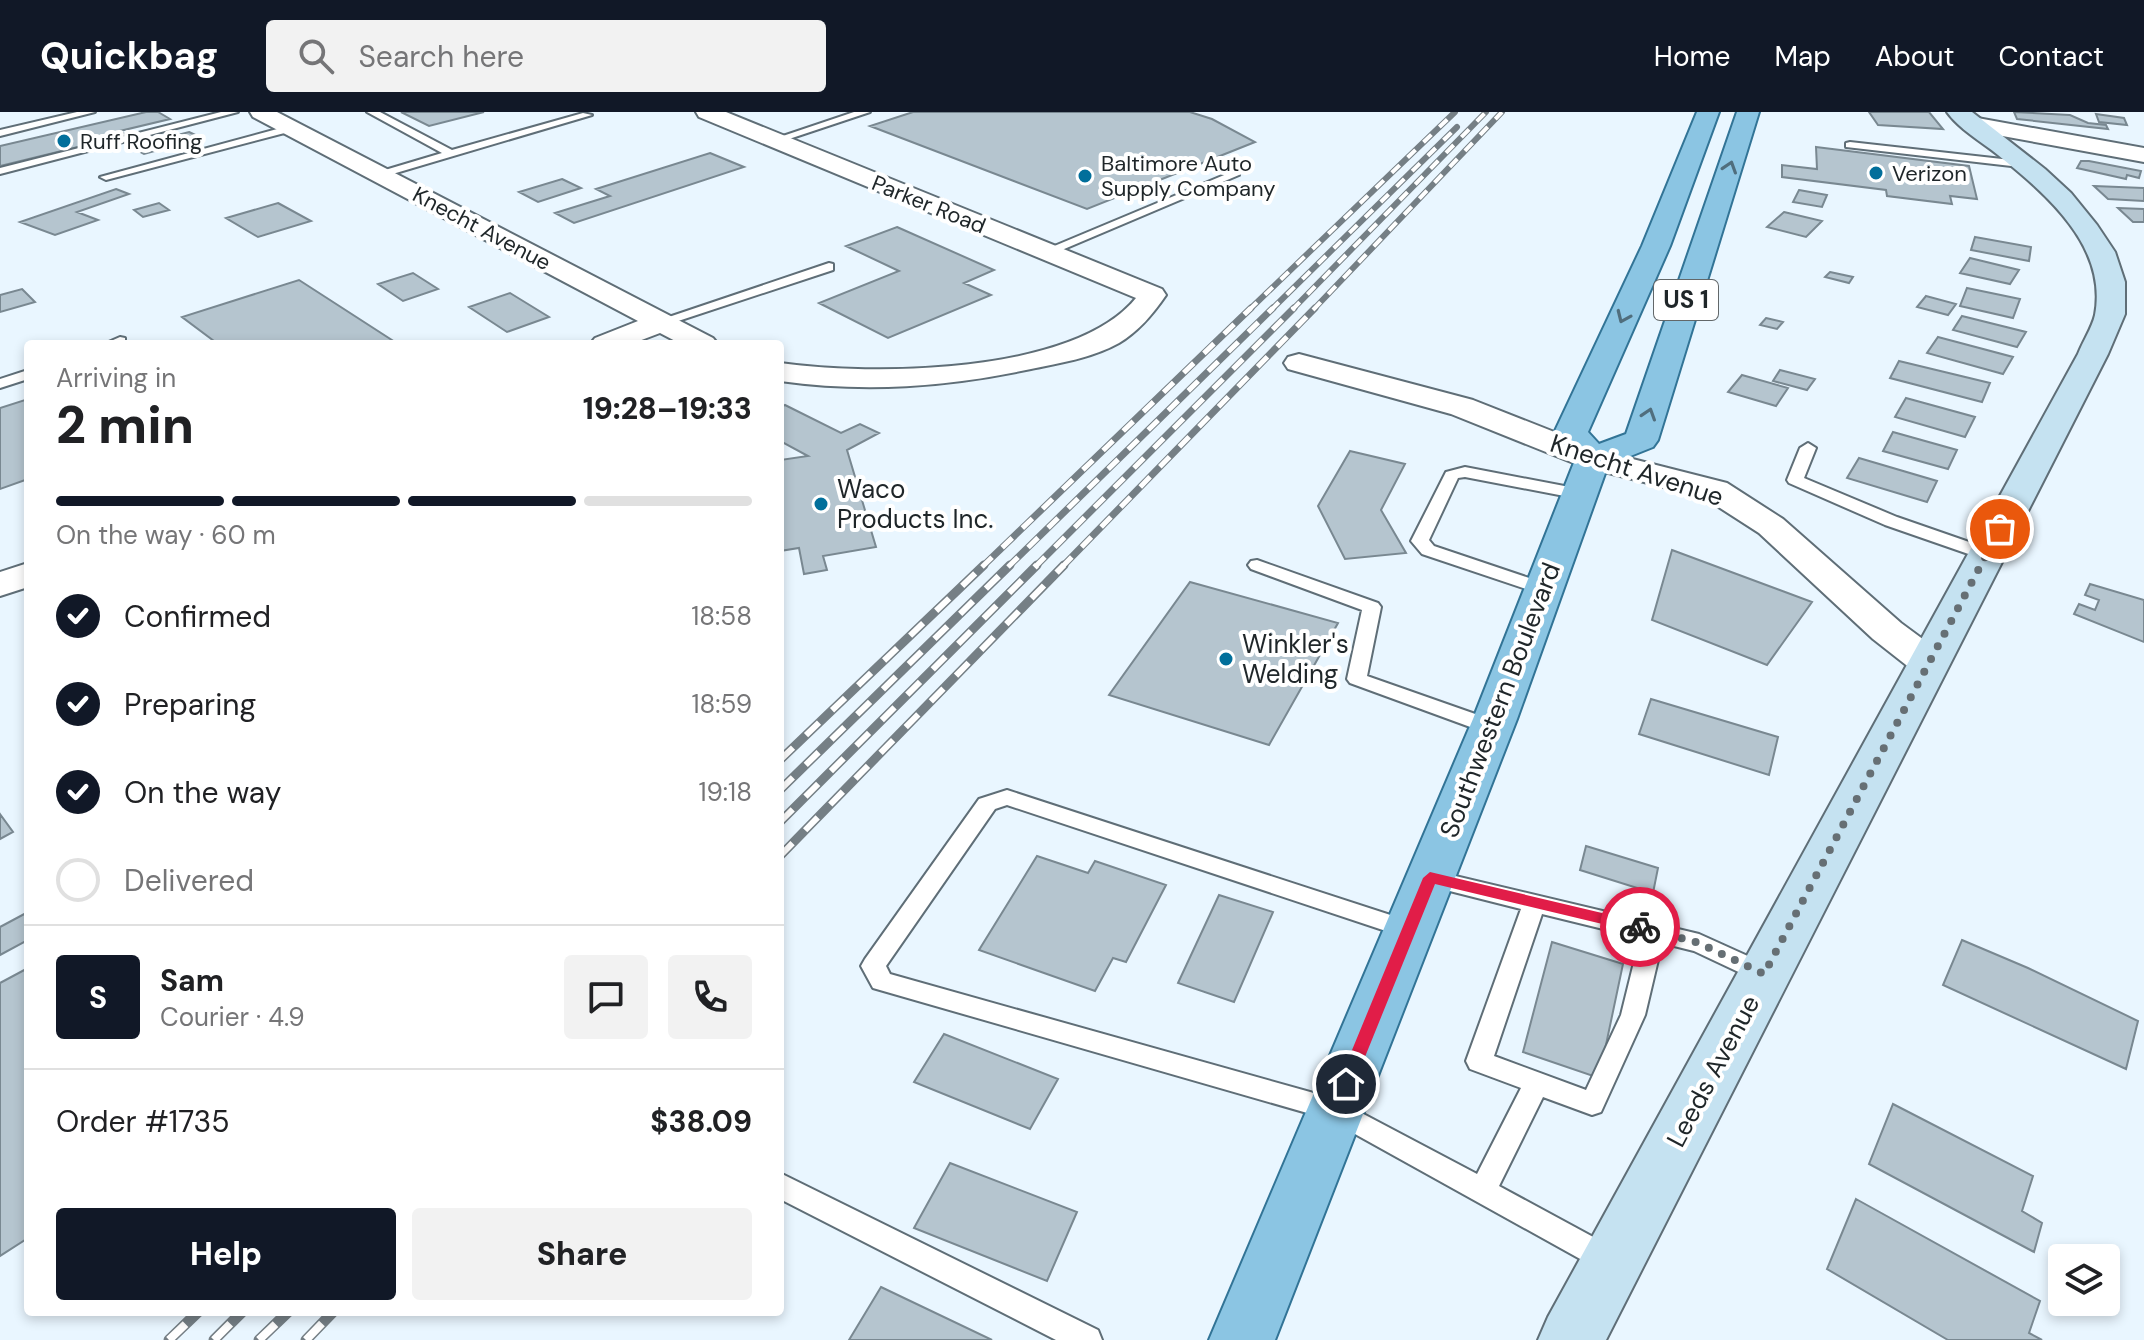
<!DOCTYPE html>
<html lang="en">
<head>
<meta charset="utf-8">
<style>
  :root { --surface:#fff; --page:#f2f2f2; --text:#202124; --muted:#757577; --line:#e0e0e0; --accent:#111827 }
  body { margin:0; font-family:"DM Sans",sans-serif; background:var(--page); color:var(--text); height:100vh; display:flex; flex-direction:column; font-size:30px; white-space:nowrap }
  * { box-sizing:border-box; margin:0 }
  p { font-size:26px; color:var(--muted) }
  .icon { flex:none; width:44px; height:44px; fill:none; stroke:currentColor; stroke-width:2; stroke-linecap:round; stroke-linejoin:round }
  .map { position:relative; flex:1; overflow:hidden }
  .panel { position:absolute; left:24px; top:228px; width:760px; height:976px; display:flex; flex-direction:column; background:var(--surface); border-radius:8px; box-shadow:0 4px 12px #0003 }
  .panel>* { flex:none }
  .controls { position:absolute; left:2048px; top:1132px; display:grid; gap:16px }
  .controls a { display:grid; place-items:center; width:72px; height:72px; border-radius:8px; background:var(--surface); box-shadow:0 4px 12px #0003; font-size:40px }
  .pin { position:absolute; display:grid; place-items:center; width:68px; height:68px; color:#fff; margin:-34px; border:4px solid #fff; border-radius:50%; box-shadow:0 2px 8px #0007 }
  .courier { position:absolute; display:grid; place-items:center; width:80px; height:80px; margin:-40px; border:6px solid #e11d48; border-radius:50%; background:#fff; color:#222; box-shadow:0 2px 10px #0007 }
  .head em { font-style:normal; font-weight:800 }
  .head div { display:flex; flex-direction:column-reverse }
  .head { display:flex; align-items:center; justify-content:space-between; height:136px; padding:0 32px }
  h1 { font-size:52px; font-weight:800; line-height:60px }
  .bar { display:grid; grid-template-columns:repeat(4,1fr); gap:12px 8px; align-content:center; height:96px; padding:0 32px }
  .bar i { height:10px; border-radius:6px; background:var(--line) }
  .bar .on { background:var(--accent) }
  .bar p { grid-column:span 4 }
  .line { display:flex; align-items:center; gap:20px; padding:0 32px; border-top:2px solid var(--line) }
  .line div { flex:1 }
  .round { display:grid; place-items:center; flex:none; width:84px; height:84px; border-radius:8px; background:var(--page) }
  ol { padding:0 32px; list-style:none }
  li { display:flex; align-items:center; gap:24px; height:88px }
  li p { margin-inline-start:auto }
  li .icon { padding:8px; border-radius:50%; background:var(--accent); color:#fff; stroke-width:4 }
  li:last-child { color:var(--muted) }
  li i { width:44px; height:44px; border:4px solid var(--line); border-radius:50% }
  .cta { display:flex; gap:16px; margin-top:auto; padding:16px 32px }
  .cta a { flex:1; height:92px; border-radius:8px; background:var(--accent); color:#fff; font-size:32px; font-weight:800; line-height:92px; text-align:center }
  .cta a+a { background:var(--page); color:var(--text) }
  header { display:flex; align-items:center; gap:48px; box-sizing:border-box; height:112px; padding:0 40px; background:var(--accent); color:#fff }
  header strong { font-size:38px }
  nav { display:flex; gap:44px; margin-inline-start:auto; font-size:28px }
  .search { width:560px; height:72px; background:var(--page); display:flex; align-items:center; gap:20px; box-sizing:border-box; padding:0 28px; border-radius:8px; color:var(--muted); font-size:30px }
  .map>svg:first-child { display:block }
  .building { fill:#b5c5cf; stroke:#798891; stroke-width:2 }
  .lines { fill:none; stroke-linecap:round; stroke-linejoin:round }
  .lane-casing { stroke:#5f6e77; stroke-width:4 }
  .street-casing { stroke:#5f6e77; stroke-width:4 }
  .secondary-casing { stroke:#5f6e77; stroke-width:4 }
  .primary-casing { stroke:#327496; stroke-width:4 }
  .lane { fill:#fff; fill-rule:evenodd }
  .street { fill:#fff; fill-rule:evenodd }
  .secondary { fill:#c5e2f1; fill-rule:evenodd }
  .primary { fill:#8bc5e3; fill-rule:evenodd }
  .rail-far3-casing { stroke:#757f85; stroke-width:6 }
  .rail-far2-casing { stroke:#757f85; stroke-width:7 }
  .rail-far1-casing { stroke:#757f85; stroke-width:9 }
  .rail-casing { stroke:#757f85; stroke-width:11 }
  .rail-far3 { stroke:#fff; stroke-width:4; stroke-dasharray:11; stroke-linecap:butt }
  .rail-far2 { stroke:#fff; stroke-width:5; stroke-dasharray:14; stroke-linecap:butt }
  .rail-far1 { stroke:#fff; stroke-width:6; stroke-dasharray:18; stroke-linecap:butt }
  .rail { stroke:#fff; stroke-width:8; stroke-dasharray:23; stroke-linecap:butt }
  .oneway { stroke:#506e7d }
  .route { fill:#e11d48 }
  .done { stroke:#666f74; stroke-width:8; stroke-dasharray:0 14.4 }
  .poi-dot { fill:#016f9b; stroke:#fff; stroke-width:3 }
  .labels { text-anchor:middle; stroke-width:8; stroke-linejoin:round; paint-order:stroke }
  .far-poi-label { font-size:22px; fill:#1f2629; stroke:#fff; text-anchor:start }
  .far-street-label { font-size:22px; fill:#1f2629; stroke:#fff }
  .shield { fill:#fff; stroke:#626769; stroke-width:2 }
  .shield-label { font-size:24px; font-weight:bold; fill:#1f2629 }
  .street-label { font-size:26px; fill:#1f2629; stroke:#fff }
  .poi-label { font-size:26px; fill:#1f2629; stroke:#fff; text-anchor:start }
</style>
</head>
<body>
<header>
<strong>Quickbag</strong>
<div class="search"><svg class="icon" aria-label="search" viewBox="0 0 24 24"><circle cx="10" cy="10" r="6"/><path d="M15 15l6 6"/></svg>Search here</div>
<nav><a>Home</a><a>Map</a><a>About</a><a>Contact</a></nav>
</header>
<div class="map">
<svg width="2144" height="1228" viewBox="0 0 2144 1228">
  <rect width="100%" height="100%" fill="#e9f6ff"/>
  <path class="building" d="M146,0H158L170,7L120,19L127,23L0,54V34Z
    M401,0H484L429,14Z
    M913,0H1190L1212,7L1255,30L1087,97L870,14Z
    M1869,0H1929L1943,17L1878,13Z
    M2014,0L2070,3L2088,11L2106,13L2108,17L2017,7Z
    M2096,2L2124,6L2127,13L2099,10Z
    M189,20L202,26L144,42L131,35Z
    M1816,35L1969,54L1977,87L1950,84L1952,92L1887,84L1886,78L1782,65V53L1817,57Z
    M710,41L744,55L574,111L555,101L610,84L596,77Z
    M2081,49H2089L2141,59L2139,66L2127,63L2126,67L2077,56Z
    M562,67L581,76L538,90L519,80Z
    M2094,74L2144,76V89L2108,87Z
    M116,77L129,82L77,100L98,108L55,123L20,110Z
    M1799,78L1827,83L1822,95L1793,90Z
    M159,91L169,98L143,105L134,98Z
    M278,91L311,109L258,125L226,106Z
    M2118,96L2144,97V110H2133Z
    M1784,100L1822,109L1806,125L1767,115Z
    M897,115L994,158L964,171L991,183L888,226L819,191L899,159L846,134Z
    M1975,125L2031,135L2029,149L1971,138Z
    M1970,146L2019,158L2010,172L1960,161Z
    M1830,160L1853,165L1849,171L1825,165Z
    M413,161L438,177L403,189L378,172Z
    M299,168L398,232H218L182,205Z
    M1967,176L2020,187L2013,206L1960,194Z
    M22,177L35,190L0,200V183Z
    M510,181L549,205L507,220L469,195Z
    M1926,184L1956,192L1948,203L1917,195Z
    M1962,204L2026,220L2017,235L1953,218Z
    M1766,206L1783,210L1777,217L1760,213Z
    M1938,225L2013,245L2003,262L1927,241Z
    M1899,249L1990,271L1982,290L1890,266Z
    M1780,258L1815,267L1807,278L1773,269Z
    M1742,263L1788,276L1776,294L1728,280Z
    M1906,286L1975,305L1965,325L1895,305Z
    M28,287V367L0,377V296Z
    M785,293L841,321L860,312L879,321L847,338L876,435L823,444L827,458L804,462L799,436L780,439V348L808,344L780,329V296Z
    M1893,320L1957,338L1948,357L1883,339Z
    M1350,339L1405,352L1381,398L1406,441L1345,447L1318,394Z
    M1859,346L1937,369L1927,390L1847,366Z
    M1672,438L1812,490L1767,553L1652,508Z
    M1190,470L1338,511L1269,633L1109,583Z
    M2090,472L2144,488V530L2074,502L2079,492L2095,498L2099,488L2085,483Z
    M1651,587L1778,625L1769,663L1639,622Z
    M0,702L13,720L0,727Z
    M1586,734L1658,756L1653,781L1580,758Z
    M1037,744L1088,761L1095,749L1166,773L1126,850L1113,846L1095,879L979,838Z
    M1219,783L1273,800L1234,890L1178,871Z
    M28,800V828L0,843V815Z
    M1962,828L2028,856L2138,909L2126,957L1943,873Z
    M1552,830L1623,852L1599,966L1523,940Z
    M28,856V1126L0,1144V871Z
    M944,922L1058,967L1030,1017L914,970Z
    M1893,992L2033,1064L2022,1099L2042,1111L2034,1140L1869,1052Z
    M950,1051L1077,1100L1047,1169L914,1116Z
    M1856,1087L2040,1189L2029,1221L2042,1228H1948L1827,1157Z
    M881,1175L992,1228H849Z"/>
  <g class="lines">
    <g class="lane-casing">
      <path id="lane" d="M77,0H95L0,24V18Z
        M221,0H238L0,62V56Z
        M367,0H380L452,38L583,1L592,3L379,66L375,65V61L442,41Z
        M854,0H870L780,30L771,28Z
        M292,13L296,14V18L106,68L100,65Z
        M1850,30L2020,49L2026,52L2020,55L1846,35V31Z
        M1229,61L1239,63L1050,143L1040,140Z
        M829,151L833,152V158L666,213L654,210Z
        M120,225L125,226V232H104Z
        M28,258V267L0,276V267Z
        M1808,331L1816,336L1804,366L1897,405L1992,438L1995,442L1986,447L1980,446L1885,413L1789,371L1787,368L1800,336Z
        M1465,355L1580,377L1588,382L1580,387L1465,365L1458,366L1429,428L1434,434L1550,473L1553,477L1550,481H1538L1422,442L1411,429L1446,360Z
        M1257,448L1378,491L1381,495L1367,564L1498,610L1501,615L1498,620H1484L1350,571L1347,567L1362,498L1251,457L1248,453L1251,449Z
        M1007,678L1418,812L1422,818L1418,824L1410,827L1007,693L995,697L886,854L890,862L1335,987L1477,1062L1521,976L1470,957L1466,949L1521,797L1422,772L1419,766L1422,760L1430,758L1699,822L1772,855L1776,862L1772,869L1764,872L1694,839L1662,831L1645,903L1601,1000L1592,1003L1543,985L1499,1074L1619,1139L1623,1149L1619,1159L1609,1163L1328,1007L873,876L861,854L865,847L979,687ZM1542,802L1640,826L1621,903L1586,978L1494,944Z
        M780,1061L1098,1218L1102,1228H1056L780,1087Z"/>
    </g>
    <g class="street-casing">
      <path id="street" d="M250,0H277L713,226L718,232H681L660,221L631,232H590L595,226L638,209L253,5Z
        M696,0H726L1162,177L1166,183C1153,202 1139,219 1119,231C1092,246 1060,251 1031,257C946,275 866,281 780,269V251C871,264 1074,263 1136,186L699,5Z
        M1972,5L2144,36V50L1964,17L1961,12L1964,7Z
        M1299,242L1473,288L1605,340L1727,371L1783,407L1901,511L1943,542L1949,551L1943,560L1929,564L1915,560L1873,527L1759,421L1703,385L1581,354L1451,302L1288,257L1284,251L1288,245Z
        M28,451V475L0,484V460Z"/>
    </g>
    <g class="secondary-casing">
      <path id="secondary" d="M1947,0H1972L2045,57L2071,81L2097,113L2115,140L2125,170V202L2108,242L1606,1228H1538L1548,1205L2078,242C2083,229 2092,216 2095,203C2108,134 2046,82 1998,43C1982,30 1959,17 1947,0Z"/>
    </g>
    <g class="primary-casing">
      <path id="primary" d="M1697,0H1719L1670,134L1588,320L1599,332L1626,322L1737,0H1759L1658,328L1653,335L1608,353L1517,607L1275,1228H1209L1473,607L1575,348L1554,321L1642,134Z"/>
    </g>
    <use href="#lane" class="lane"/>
    <use href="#street" class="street"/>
    <use href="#secondary" class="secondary"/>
    <use href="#primary" class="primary"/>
    <g class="rail-far3-casing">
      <path id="rail-far3" d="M1249,198L1455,0
        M1271,198L1457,15
        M1292,198L1486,0
        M1313,198L1502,0"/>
    </g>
    <g class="rail-far2-casing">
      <path id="rail-far2" d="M982,455L1251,196
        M1008,455L1273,196
        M1035,455L1294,196
        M1062,455L1315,196"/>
    </g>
    <g class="rail-far1-casing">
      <path id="rail-far1" d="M780,648L984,453
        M780,678L1010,453
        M780,710L1037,453
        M780,744L1064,453"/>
    </g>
    <g class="rail-casing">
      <path id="rail" d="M169,1228L198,1200
        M214,1228L242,1200
        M259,1228L288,1200
        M306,1228L333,1200"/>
    </g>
    <use href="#rail-far3" class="rail-far3"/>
    <use href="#rail-far2" class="rail-far2"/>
    <use href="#rail-far1" class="rail-far1"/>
    <use href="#rail" class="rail"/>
  </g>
  <defs><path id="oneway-chevron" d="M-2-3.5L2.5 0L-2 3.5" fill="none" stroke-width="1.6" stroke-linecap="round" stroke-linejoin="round" transform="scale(2)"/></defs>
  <g class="oneway">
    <use href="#oneway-chevron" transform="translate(1730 55) rotate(-72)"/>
    <use href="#oneway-chevron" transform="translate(1623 205) rotate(114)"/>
    <use href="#oneway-chevron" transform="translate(1649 302) rotate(-72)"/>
  </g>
  <path class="route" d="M1430,760L1640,810L1648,815L1640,821L1435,772L1354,972L1346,979L1340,977L1338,972L1423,766Z"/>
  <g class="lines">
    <path class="done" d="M1640,815L1699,831L1764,862L2000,417"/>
  </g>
  <g class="poi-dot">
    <circle cx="64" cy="29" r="8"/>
    <circle cx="1876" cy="61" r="8"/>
    <circle cx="1085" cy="64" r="8"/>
    <circle cx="821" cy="392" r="8"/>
    <circle cx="1226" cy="547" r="8"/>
  </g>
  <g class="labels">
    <g class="far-poi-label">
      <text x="80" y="37">Ruff Roofing</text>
      <text x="1101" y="59">Baltimore Auto<tspan x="1101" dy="25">Supply Company</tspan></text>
      <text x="1892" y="69">Verizon</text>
    </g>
    <g class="far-street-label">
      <text transform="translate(929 92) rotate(22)" y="8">Parker Road</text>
      <text transform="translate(482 116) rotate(28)" y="8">Knecht Avenue</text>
    </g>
    <rect class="shield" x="1654" y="168" width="64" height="40" rx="6"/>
    <g class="shield-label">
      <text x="1686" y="196">US 1</text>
    </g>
    <g class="street-label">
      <text transform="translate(1637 358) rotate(18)" y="9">Knecht Avenue</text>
      <text transform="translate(1500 588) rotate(-69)" y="9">Southwestern Boulevard</text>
      <text transform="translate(1713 959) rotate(-62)" y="9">Leeds Avenue</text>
    </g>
    <g class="poi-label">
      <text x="837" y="386">Waco<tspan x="837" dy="30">Products Inc.</tspan></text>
      <text x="1242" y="541">Winkler's<tspan x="1242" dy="30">Welding</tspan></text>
    </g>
  </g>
</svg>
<div class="controls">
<a><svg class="icon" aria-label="layers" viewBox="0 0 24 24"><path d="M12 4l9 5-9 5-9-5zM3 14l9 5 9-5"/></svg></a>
</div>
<div class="pin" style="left:2000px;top:417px;background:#ea580c"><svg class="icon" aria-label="bag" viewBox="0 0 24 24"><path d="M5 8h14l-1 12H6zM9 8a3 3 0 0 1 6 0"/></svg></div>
<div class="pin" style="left:1346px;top:972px;background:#1f2937"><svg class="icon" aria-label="home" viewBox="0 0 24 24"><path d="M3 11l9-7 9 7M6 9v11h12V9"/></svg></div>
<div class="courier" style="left:1640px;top:815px"><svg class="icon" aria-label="bike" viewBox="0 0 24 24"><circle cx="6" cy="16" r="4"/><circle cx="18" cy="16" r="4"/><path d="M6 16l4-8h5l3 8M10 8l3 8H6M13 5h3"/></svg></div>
<section class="panel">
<div class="head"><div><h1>2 min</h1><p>Arriving in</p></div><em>19:28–19:33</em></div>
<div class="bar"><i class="on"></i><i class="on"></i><i class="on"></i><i></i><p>On the way · 60 m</p></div>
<ol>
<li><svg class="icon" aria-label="check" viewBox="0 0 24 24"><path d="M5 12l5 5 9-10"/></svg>Confirmed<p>18:58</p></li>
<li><svg class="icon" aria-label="check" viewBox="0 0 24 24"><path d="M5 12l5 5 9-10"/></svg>Preparing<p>18:59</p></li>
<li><svg class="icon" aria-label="check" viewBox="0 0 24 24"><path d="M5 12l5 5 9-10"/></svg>On the way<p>19:18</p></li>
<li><i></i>Delivered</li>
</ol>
<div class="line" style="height:144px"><b class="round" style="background:var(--accent);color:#fff">S</b><div><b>Sam</b><p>Courier · 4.9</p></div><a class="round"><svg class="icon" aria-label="chat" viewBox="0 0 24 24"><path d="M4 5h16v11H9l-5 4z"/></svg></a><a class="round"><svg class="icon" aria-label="phone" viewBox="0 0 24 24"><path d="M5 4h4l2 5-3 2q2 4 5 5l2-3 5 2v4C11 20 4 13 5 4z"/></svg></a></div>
<div class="line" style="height:104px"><div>Order #1735</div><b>$38.09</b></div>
<div class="cta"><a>Help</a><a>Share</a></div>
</section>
</div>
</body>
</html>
